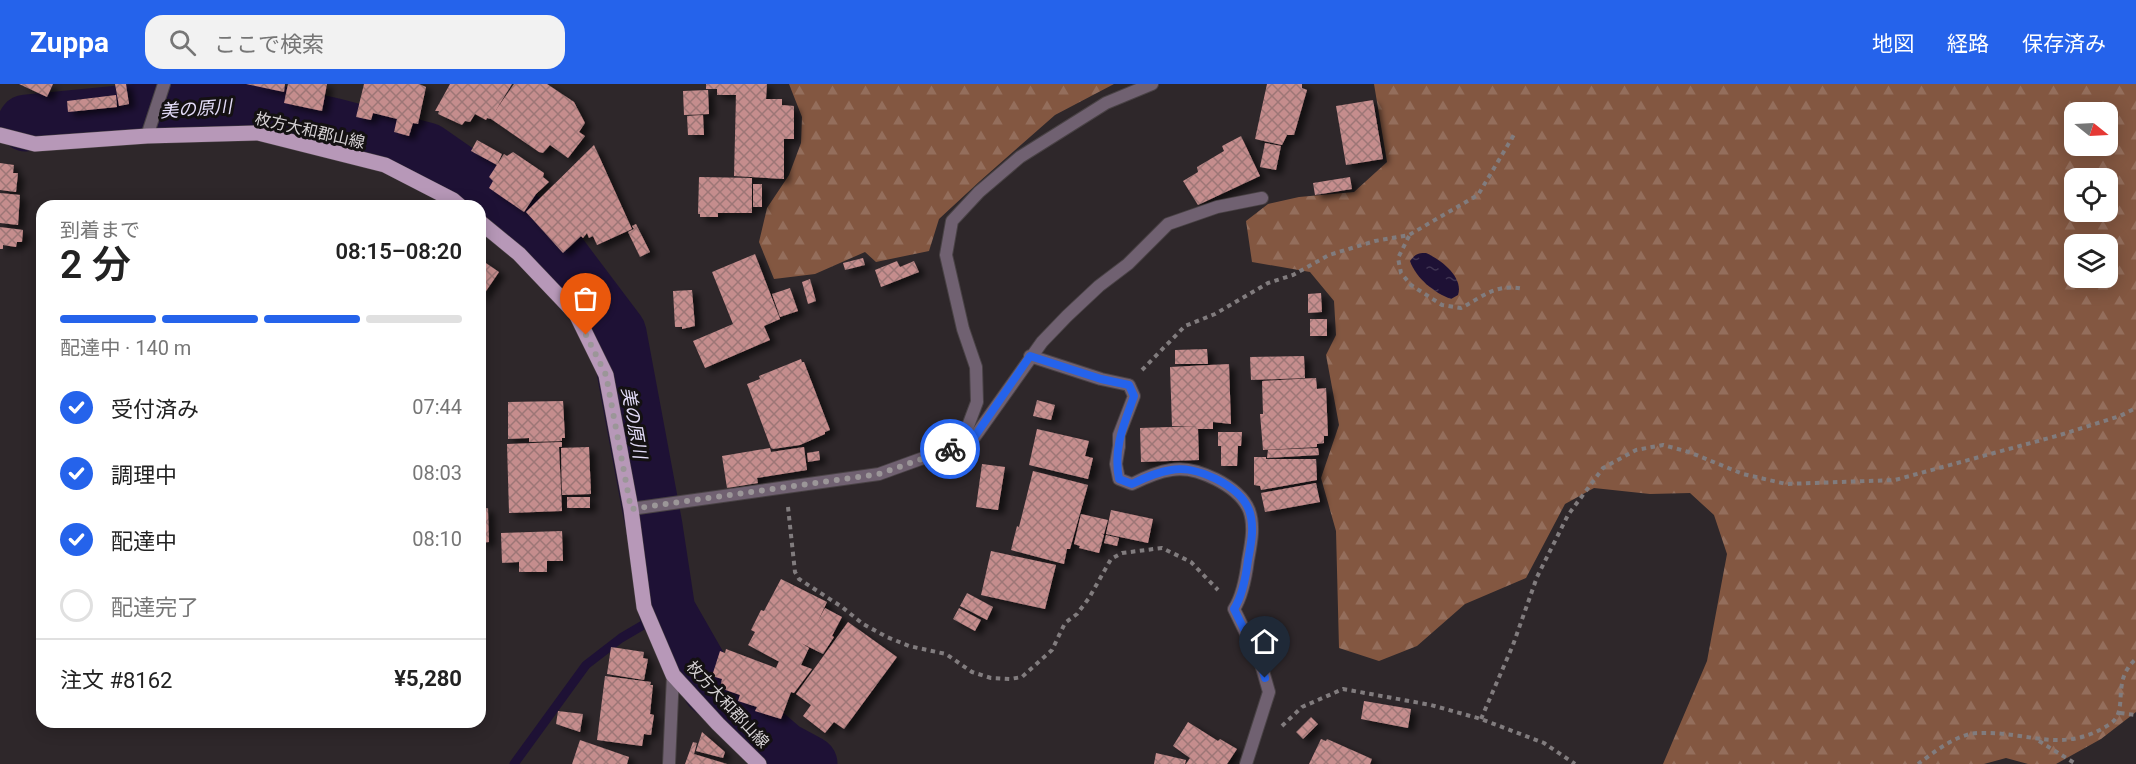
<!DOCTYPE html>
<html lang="ja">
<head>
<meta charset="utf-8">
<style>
  :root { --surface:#fff; --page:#f2f2f2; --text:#222; --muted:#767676; --line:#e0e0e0; --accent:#2563eb }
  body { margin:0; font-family:Roboto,"Noto Sans JP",sans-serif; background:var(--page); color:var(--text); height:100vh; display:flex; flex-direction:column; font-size:22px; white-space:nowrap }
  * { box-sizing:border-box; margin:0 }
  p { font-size:20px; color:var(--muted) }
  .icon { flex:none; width:33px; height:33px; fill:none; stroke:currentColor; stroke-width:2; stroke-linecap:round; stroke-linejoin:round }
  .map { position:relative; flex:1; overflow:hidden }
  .panel { position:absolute; left:36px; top:116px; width:450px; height:528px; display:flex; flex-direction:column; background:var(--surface); border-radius:18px; box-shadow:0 3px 15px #0003 }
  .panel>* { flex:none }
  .needle { width:39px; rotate:108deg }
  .fabs { position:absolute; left:2064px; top:18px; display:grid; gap:12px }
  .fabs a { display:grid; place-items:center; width:54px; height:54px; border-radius:12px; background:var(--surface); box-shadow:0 3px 15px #0003; font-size:30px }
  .pin { position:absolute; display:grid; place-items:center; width:51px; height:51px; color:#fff; margin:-62px -26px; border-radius:50% 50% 50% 0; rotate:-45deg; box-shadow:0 0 6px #0007 }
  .pin .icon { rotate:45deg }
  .courier { position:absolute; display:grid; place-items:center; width:60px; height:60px; margin:-30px; border:4px solid #2563eb; border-radius:50%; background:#fff; color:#222; box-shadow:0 2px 8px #0007 }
  .summary em { font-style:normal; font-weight:600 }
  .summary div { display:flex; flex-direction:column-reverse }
  .summary { display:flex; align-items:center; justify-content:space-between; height:102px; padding:0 24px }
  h1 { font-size:39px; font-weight:600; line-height:45px }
  .bar { display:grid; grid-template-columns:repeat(4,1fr); gap:9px 6px; align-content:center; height:72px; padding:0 24px }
  .bar i { height:8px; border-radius:4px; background:var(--line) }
  .bar .active { background:var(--accent) }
  .bar p { grid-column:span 4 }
  .line { display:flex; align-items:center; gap:15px; padding:0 24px; border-top:2px solid var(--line) }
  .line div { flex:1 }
  ol { padding:0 24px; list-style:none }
  li { display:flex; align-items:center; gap:18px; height:66px }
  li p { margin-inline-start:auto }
  li .icon { padding:6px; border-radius:50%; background:var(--accent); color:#fff; stroke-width:4 }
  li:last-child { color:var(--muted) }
  li i { width:33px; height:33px; border:3px solid var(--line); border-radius:50% }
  header { display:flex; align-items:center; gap:36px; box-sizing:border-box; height:84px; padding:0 30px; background:var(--accent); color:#fff }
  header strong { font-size:28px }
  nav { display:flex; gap:33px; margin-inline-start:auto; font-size:21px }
  .search { width:420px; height:54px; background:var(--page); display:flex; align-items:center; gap:15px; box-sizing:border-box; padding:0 21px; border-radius:18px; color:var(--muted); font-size:22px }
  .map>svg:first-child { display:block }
  .forest { fill:url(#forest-firs); fill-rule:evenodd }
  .water { fill:url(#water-ripples) }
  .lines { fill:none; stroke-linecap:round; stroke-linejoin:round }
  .stream { stroke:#1e1135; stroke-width:9 }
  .river { stroke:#1e1135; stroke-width:57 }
  .building { fill:url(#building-cross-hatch); filter:url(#shadow) }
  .lane-casing { stroke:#494245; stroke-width:14 }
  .street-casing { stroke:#494245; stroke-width:14 }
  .primary-casing { stroke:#494245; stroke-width:16 }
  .path { stroke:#817c7e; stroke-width:4; stroke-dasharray:4.5 4.5; stroke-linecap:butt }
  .lane { stroke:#706171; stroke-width:12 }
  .street { stroke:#706171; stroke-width:12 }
  .primary { stroke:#b798b8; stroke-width:15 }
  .done { stroke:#9b9698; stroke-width:6; stroke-dasharray:0 10.8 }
  .route { stroke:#2563eb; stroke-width:8 }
  .labels { text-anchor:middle; stroke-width:6; stroke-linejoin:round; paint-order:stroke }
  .street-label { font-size:16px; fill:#d6d2d4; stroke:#141112 }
  .water-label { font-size:18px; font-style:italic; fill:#e3dcf8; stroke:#141112 }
</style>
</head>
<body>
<header>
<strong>Zuppa</strong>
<div class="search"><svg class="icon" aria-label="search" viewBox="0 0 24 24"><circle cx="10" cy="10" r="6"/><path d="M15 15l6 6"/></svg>ここで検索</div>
<nav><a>地図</a><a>経路</a><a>保存済み</a></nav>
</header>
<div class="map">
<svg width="2136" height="680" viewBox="0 0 2136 680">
  <defs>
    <pattern id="forest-firs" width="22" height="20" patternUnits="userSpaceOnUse" patternTransform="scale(1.5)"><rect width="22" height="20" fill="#835741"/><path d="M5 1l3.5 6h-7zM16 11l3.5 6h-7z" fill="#946e5c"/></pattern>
    <pattern id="water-ripples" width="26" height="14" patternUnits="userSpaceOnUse" patternTransform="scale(1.5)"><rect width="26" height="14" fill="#1e1135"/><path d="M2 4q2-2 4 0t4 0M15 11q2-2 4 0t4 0" fill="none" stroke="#3e3351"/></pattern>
    <pattern id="building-cross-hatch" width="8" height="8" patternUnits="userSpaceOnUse" patternTransform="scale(1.5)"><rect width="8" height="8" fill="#c58d8d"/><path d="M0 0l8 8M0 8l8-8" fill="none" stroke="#9d7676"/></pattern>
    <filter id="shadow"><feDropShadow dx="6" dy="4" stdDeviation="3" flood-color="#0009"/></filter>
  </defs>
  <rect width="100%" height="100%" fill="#2e272a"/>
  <path class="forest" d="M789,0H1114L1055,31L980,97L939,135L929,167L876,178L865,168L815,190L774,195L759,158L767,124L789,91L801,59L802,33Z
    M1374,0H2136V628L2101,655L2056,680H2028L2006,674L1984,680H1663L1707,577L1727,470L1714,431L1690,409L1650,410L1594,404L1565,420L1526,494L1465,520L1417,562L1379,577L1339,564L1336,447L1321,394L1339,341L1326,271L1336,251L1334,217L1310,188L1252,178L1246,137L1268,120L1299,113L1354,108L1387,78ZM2074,28H2108V62H2074ZM2074,94H2108V128H2074ZM2074,160H2108V194H2074Z"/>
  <path class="water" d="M1426,169C1440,175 1464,193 1458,211L1451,215C1434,209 1416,194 1410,177C1415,170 1418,169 1426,169Z"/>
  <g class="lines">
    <path class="stream" d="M514,680L586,581L621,554L667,527"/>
    <path class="river" d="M26,39L171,25L240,22L332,42L427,67L510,125L560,172L618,249L654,442L667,527L711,604L783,666L809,680"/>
  </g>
  <path class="building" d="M19,0H53L47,13Z
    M115,0H126L129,20L119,22Z
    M246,0H285L284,8Z
    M288,0H327L322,27L284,19Z
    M364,0H419L426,3L418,40L413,39L409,52L394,48L397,35L373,29L371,36L356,33Z
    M450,0H512L496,26L514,0H547L574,18L585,39L579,48L585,52L568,74L550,61L543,69L539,68L491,35L487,34L486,36L475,30L470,38L465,37L462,41L438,30L439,27H435Z
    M706,0H767L766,15H782V21L794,22V55H784V95L734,92L736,11H717V5H706Z
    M1267,0H1302V4L1307,6L1294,51H1287L1282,61L1255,55Z
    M708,6L709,30L684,31L683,7Z
    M116,11L117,23L68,28L67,17Z
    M1373,16L1383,75L1346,81L1336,22Z
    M703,31L704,51H688L687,32Z
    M1241,52L1260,92L1198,121L1183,97L1198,88L1197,83L1224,67L1222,62Z
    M477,56L502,70L497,81L471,67Z
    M1265,59L1281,62L1276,86L1260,83Z
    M594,61L632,145L597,161L593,152L589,154L587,149L583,154L581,152L563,169L526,128Z
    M513,68L544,89L543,93L549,98L536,110L524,128L489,104L493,97L489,93L504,70L507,72Z
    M0,79L14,81L13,89H18L16,108L0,106Z
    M699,93L752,94V129H718V133H700V130H698Z
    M1350,93L1352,105L1315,111L1313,99Z
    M753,100H762V123H753Z
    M0,109L20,111L18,141L0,139Z
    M636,140L650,168L640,173L628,148L634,145L632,142Z
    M0,143L23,146L22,158H17L16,163L3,161V165H0Z
    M755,170L780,235L764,242L770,256L705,284L693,257L733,240L712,188Z
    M863,174L865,181L845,186L843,179Z
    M480,175L499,188L480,216Z
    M897,177L900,183L914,177L919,188L881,203L875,186Z
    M810,195L816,217L808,220L802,198Z
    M790,204L798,227L780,233L772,210Z
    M692,206L695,242L682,245V243H675L673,207Z
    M1321,209L1322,228L1308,229V210Z
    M1310,235H1327V252H1310Z
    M1207,265L1208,280H1175V266Z
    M1304,272L1305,294L1251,296L1250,273Z
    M801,275L802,278H804L830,346L825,348V350L800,361L773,365L771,364L747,300L760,295L759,292Z
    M1229,280L1231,340L1213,338V345H1198L1199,376L1141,378L1140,344L1199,342H1172L1170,283Z
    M1316,294L1317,305L1326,304L1328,352H1324V359L1317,360V363L1263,366L1260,330H1263L1262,297Z
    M1037,316L1055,321L1051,336L1033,332Z
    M563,317L565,354H562V357L529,358V354L508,355V318Z
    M1037,345L1089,357L1085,372L1093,374L1088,395L1029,381Z
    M1218,348H1242L1241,362H1238L1237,382H1221V362H1218Z
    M562,358V363H559L562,427L509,429L507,360Z
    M589,363L591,410L562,411L561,364Z
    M804,363L807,386L757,394L758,399L727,404L722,372L770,364L771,368Z
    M1318,364L1319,371L1267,374L1268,366Z
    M819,367L820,376L808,378L807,369Z
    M1254,373H1266V375H1316L1317,396L1261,406L1260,402L1254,401Z
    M982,380L1005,383L998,426L976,423Z
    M1033,387L1088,401L1070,465H1067L1064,480L1011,466L1017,442L1019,443Z
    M1316,399L1320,418L1265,428L1261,409Z
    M567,413H590V424H567Z
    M488,424L489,458L480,459V425Z
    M1111,426L1153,435L1148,459L1106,450Z
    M1081,430L1108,436L1104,450L1101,449L1104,451L1099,469L1079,464L1080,462L1074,460Z
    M562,447L563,477H547V488H519V478L502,479L501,449Z
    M1106,451L1119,454L1117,462L1104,459Z
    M991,467L1056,481L1045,525L981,511Z
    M781,495L827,518L818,537L825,524L842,533L832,552L834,553L823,570L801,559L809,564L801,581L812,585L794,609L791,608L781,635L755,627L757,623L738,617L740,611L720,604L722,595L712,592L720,567L725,569L726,565L776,584L779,577L789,583L748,561L755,548L751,546L761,526L764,527Z
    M967,509L993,523L987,536L960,522Z
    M959,524L981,536L975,547L953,535Z
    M848,538L897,573L844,645L834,638L825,649L803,632L811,621L796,610Z
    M611,563L644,568L643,574L648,575L644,596L607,590Z
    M605,592L651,598L650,601H653L650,630L654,631L651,651L644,650L642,662L597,656Z
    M1364,617L1411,625L1408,644L1361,635Z
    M558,627L583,630L580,648L556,640Z
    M1311,633L1318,640L1303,655L1296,648Z
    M1188,638L1218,657L1220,655L1237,665L1227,680H1186L1190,674L1173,662Z
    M702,648L725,668L723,674L696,667Z
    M1321,655L1326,657L1327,655L1372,675L1370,680H1309Z
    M580,656L629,673L627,680H572Z
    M693,658L697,659L694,670L727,680H685Z
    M1156,669L1186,676L1185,680H1154Z"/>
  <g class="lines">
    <g class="lane-casing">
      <path id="lane" d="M1030,272L1101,295L1129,301L1134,312L1119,351V362
        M951,364L971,358L1042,258L1067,232L1099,202L1128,180L1168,140L1217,123L1262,114"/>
    </g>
    <g class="street-casing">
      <path id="street" d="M147,52L164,0
        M1119,362L1116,380L1119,395L1132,400C1144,394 1157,388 1171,386C1196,381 1239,402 1249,426C1255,442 1251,460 1248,476C1246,492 1243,511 1234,525L1261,580L1269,608L1246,680
        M631,425L879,390L951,364L968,342L977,318L976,283L963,245L946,171L952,137L979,108L1020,73L1106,19L1152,0
        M669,680L673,591"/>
    </g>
    <g class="primary-casing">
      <path id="primary" d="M0,51L35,60L147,52L258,49L385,81L453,116L460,122
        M480,138L519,170L576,230L606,291L631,425L644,523L673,591L718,640L759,680"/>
    </g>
    <path class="path" d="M1409,152L1398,174L1401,189L1411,201L1442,221L1461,224C1484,212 1496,199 1524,205
      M1142,286L1185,242L1215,230L1268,199L1293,191L1329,171L1375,157L1409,151L1478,111L1515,49
      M788,423L795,488L799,495L842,523L863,540L887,553L909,562L946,570L972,588L991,594L1010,595L1022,593L1052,566L1065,539L1077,530L1089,514L1111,475L1122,469L1162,464L1191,478L1218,506
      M2120,629L2136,631
      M1481,635L1513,561L1537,493L1568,431L1603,384L1636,366L1663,361L1689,368L1743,390L1786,400L1895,396L2060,351L2120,332L2136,324
      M1282,642L1302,623L1343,605L1431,621L1481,635L1544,659L1575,680
      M2039,657L2076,680
      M1918,680C1934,668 1958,649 1979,649C2028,647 2063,671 2110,640C2130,627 2110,597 2136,575"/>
    <use href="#lane" class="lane"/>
    <use href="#street" class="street"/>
    <use href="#primary" class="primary"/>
  </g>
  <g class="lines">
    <path class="done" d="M586,251L606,291L631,425L879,390L950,365"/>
    <path class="route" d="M950,365L971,358L1030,272L1101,295L1129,301L1134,312C1124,340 1113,364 1119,395L1132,400C1144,394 1157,388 1171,386C1196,381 1239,401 1249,426C1255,442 1251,460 1248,476C1246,492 1243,511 1234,525L1261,580L1265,594"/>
  </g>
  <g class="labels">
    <g class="street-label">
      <text transform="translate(310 46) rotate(13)" y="6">枚方大和郡山線</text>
      <text transform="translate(728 620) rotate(47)" y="6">枚方大和郡山線</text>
    </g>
    <g class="water-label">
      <text transform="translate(196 25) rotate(-4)" y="6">美の原川</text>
      <text transform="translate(634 339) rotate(80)" y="6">美の原川</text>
    </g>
  </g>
</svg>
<div class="fabs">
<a><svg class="needle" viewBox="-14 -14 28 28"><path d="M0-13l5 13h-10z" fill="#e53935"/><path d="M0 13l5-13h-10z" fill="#767676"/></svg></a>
<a><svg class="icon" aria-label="locate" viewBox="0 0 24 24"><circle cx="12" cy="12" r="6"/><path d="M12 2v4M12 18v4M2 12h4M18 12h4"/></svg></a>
<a><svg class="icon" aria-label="layers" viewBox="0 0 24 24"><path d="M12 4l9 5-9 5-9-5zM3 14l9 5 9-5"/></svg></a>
</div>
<div class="pin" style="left:586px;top:251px;background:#ea580c"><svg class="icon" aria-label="bag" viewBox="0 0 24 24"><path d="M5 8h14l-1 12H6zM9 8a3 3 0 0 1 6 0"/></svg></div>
<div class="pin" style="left:1265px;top:594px;background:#1f2937"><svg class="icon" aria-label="home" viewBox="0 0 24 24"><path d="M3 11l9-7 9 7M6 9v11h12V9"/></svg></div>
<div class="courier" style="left:950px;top:365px"><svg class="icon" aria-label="bike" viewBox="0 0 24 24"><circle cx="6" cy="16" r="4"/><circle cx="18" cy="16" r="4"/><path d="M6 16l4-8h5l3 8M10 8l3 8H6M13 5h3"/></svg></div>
<section class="panel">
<div class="summary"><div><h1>2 分</h1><p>到着まで</p></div><em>08:15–08:20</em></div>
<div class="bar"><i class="active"></i><i class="active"></i><i class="active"></i><i></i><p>配達中 · 140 m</p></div>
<ol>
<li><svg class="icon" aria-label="check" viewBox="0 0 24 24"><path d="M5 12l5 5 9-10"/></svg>受付済み<p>07:44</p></li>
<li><svg class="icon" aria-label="check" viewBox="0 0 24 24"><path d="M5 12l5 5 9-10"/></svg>調理中<p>08:03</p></li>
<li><svg class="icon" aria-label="check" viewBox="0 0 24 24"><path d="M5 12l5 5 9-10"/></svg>配達中<p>08:10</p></li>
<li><i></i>配達完了</li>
</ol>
<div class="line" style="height:78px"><div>注文 #8162</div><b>¥5,280</b></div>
</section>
</div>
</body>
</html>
